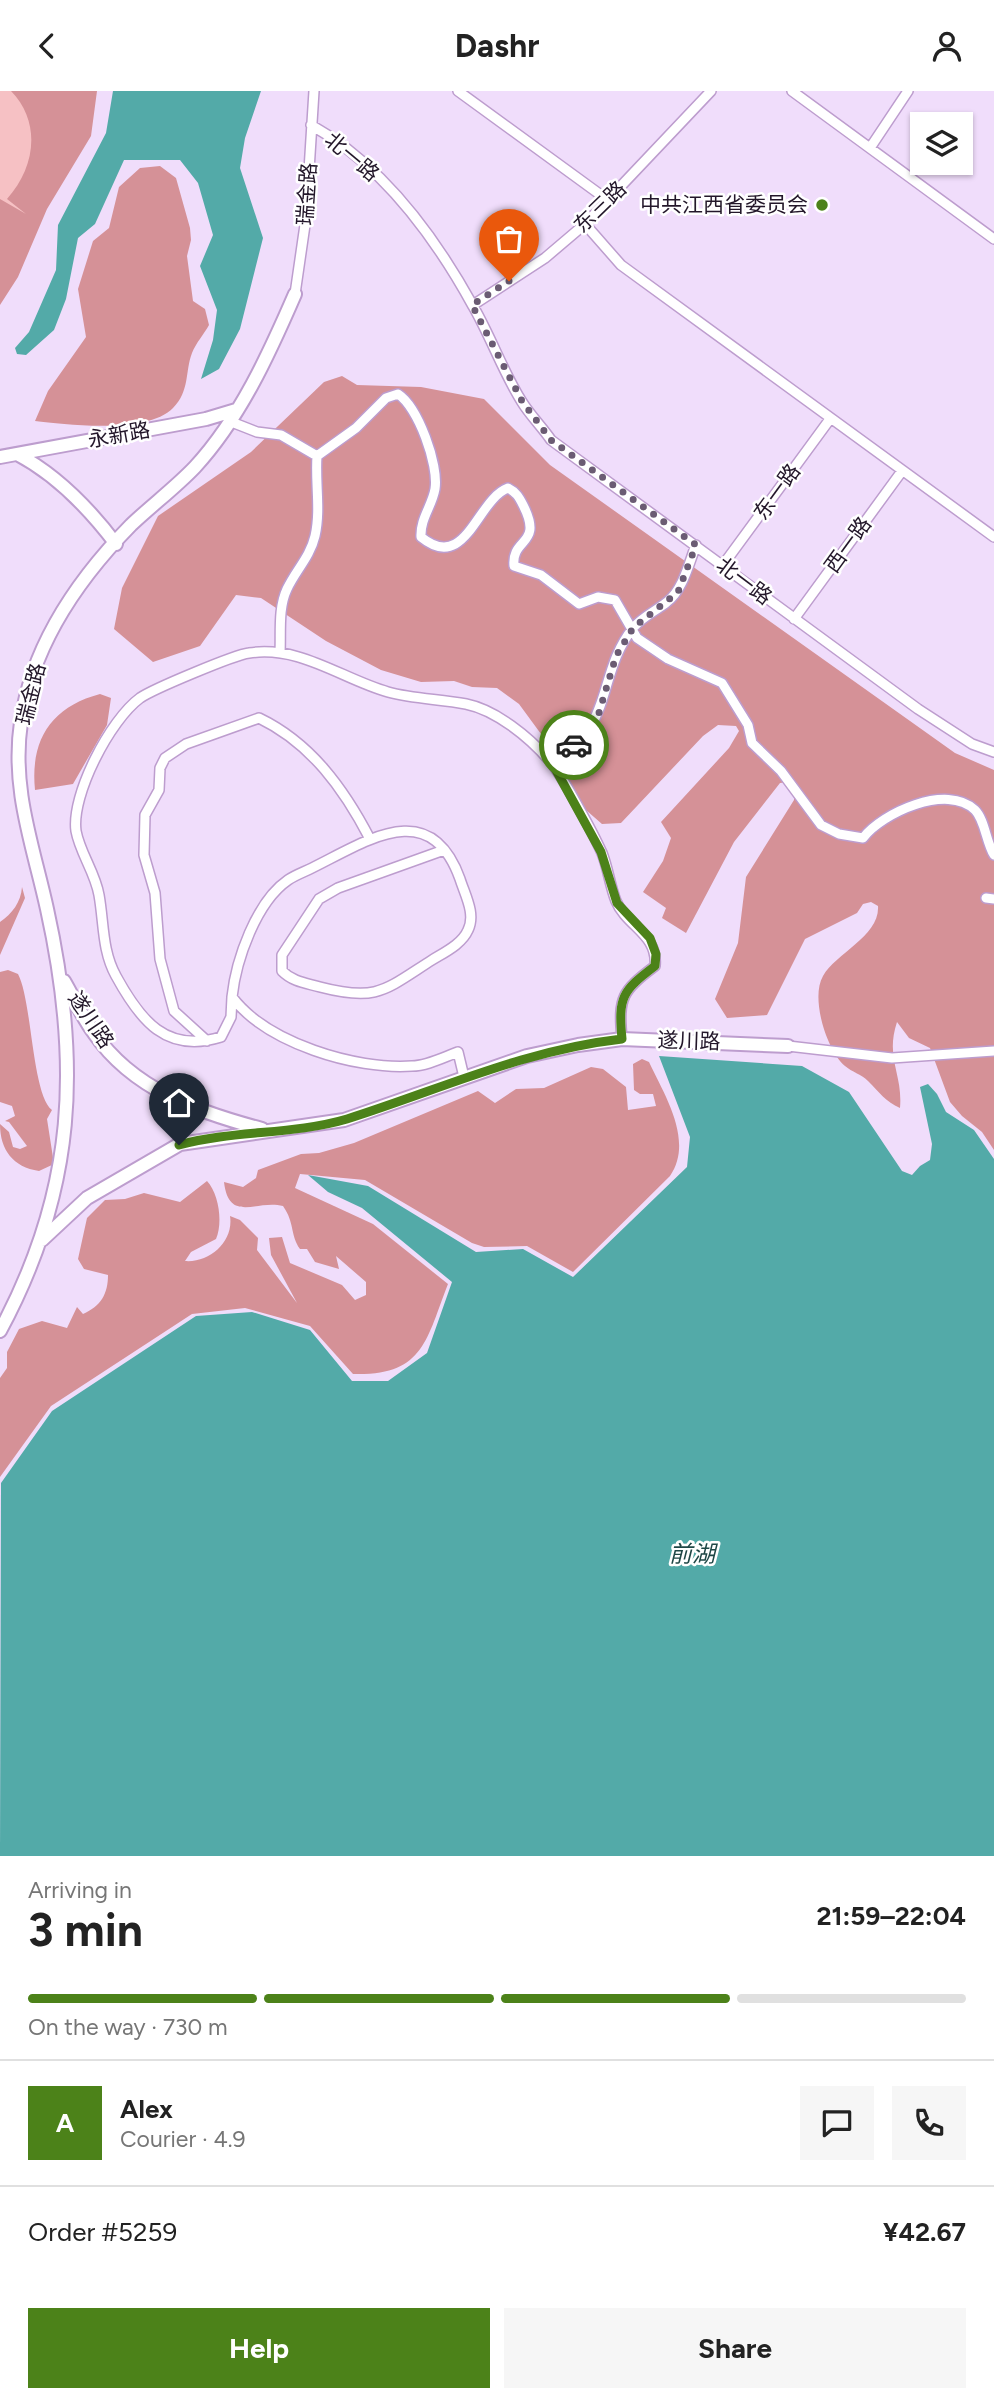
<!DOCTYPE html>
<html lang="en">
<head>
<meta charset="utf-8">
<style>
  :root { --surface:#fff; --page:#f6f6f6; --text:#222; --muted:#767676; --line:#e0e0e0; --accent:#4c8219 }
  body { margin:0; font-family:Figtree,"Noto Sans SC",sans-serif; background:var(--page); color:var(--text); height:100vh; display:flex; flex-direction:column; font-size:26px; white-space:nowrap }
  * { box-sizing:border-box; margin:0 }
  p { font-size:23px; color:var(--muted) }
  .icon { flex:none; width:38px; height:38px; fill:none; stroke:currentColor; stroke-width:2; stroke-linecap:round; stroke-linejoin:round }
  .map { position:relative; height:1765px; overflow:hidden }
  .side { display:flex; flex-direction:column; background:var(--surface); flex:1 }
  .side>* { flex:none }
  .controls { position:absolute; left:910px; top:21px; display:grid; gap:14px }
  .controls a { display:grid; place-items:center; width:63px; height:63px; border-radius:0px; background:var(--surface); box-shadow:0 2px 5px #0004; font-size:35px }
  .pin { position:absolute; display:grid; place-items:center; width:60px; height:60px; color:#fff; margin:-72px -30px; border-radius:50% 50% 50% 0; rotate:-45deg; box-shadow:0 0 7px #0007 }
  .pin .icon { rotate:45deg }
  .courier { position:absolute; display:grid; place-items:center; width:70px; height:70px; margin:-35px; border:5px solid #4c8219; border-radius:50%; background:#fff; color:#222; box-shadow:0 2px 9px #0007 }
  .summary em { font-style:normal; font-weight:700 }
  .summary div { display:flex; flex-direction:column-reverse }
  .summary { display:flex; align-items:center; justify-content:space-between; height:119px; padding:0 28px }
  h1 { font-size:46px; font-weight:700; line-height:52px }
  .bar { display:grid; grid-template-columns:repeat(4,1fr); gap:10px 7px; align-content:center; height:84px; padding:0 28px }
  .bar i { height:9px; border-radius:5px; background:var(--line) }
  .bar .on { background:var(--accent) }
  .bar p { grid-column:span 4 }
  .line { display:flex; align-items:center; gap:18px; padding:0 28px; border-top:2px solid var(--line) }
  .line div { flex:1 }
  .round { display:grid; place-items:center; flex:none; width:74px; height:74px; border-radius:0px; background:var(--page) }
  .action { display:flex; gap:14px; margin-top:auto; padding:14px 28px }
  .action a { flex:1; height:80px; border-radius:0px; background:var(--accent); color:#fff; font-size:28px; font-weight:700; line-height:80px; text-align:center }
  .action a+a { background:var(--page); color:var(--text) }
  header { display:flex; justify-content:space-between; align-items:center; height:91px; padding:0 28px; background:var(--surface); font-size:32px; font-weight:700 }
  .map>svg:first-child { display:block }
  .green { fill:#f6c1c4 }
  .forest { fill:#d59197 }
  .water { fill:#53aaa8 }
  .lines { fill:none; stroke-linecap:round; stroke-linejoin:round }
  .street-casing { stroke:#bd9dce; stroke-width:12 }
  .secondary-casing { stroke:#bd9dce; stroke-width:16 }
  .street { stroke:#fff; stroke-width:9 }
  .secondary { stroke:#fff; stroke-width:12 }
  .done { stroke:#6b5c73; stroke-width:7; stroke-dasharray:0 12.6 }
  .route { stroke:#4c8219; stroke-width:9 }
  .poi-dot { fill:#4c8219; stroke:#fff; stroke-width:2.5 }
  .labels { text-anchor:middle; stroke-width:5; stroke-linejoin:round; paint-order:stroke }
  .street-label { font-size:21px; fill:#23172a; stroke:#fff }
  .poi-label { font-size:21px; fill:#23172a; stroke:#fff; text-anchor:end }
  .water-label { font-size:23px; font-style:italic; fill:#1f4746; stroke:#fff }
</style>
</head>
<body>
<header><svg class="icon" aria-label="back" viewBox="0 0 24 24"><path d="M15 5l-7 7 7 7"/></svg>Dashr<svg class="icon" aria-label="person" viewBox="0 0 24 24"><circle cx="12" cy="8" r="4"/><path d="M4 21q1-7 8-7t8 7"/></svg></header>
<div class="map">
<svg width="994" height="1765" viewBox="0 0 994 1765">
  <rect width="100%" height="100%" fill="#f0ddfb"/>
  <path class="green" d="M0,0H93L0,198Z"/>
  <path class="forest" d="M11,0H97L91,45L47,118L18,186L0,214V108L26,123L7,108C35,77 42,32 11,0Z
    M160,75L176,87L190,137L191,149L187,165L193,210L205,218L209,234C204,243 196,252 192,262C185,280 190,300 173,317C148,343 68,334 35,330L48,300L86,246L78,198L93,150L109,137L119,96L140,77Z
    M342,285L357,294L421,296L484,308L550,374L955,662L994,679V1059L982,1041L962,1025L950,1011L930,957L909,947L897,931C885,967 903,983 900,1017C886,1011 879,1001 868,990C861,983 852,981 845,975C827,960 810,907 823,885C836,862 880,845 878,815L871,811L863,813L857,822L805,848L767,924L727,927L715,908L738,852L746,786L794,709V699L788,691L780,692L734,751L686,842L662,827L666,817L643,801L663,770L671,747L661,731L729,657L739,640L736,635L718,634L703,645L621,732L602,733L563,699L552,658L519,613L497,597L472,596L454,590L421,591L381,579L326,550L261,507L236,504L200,555L153,571L114,538L122,497L158,425L251,361L324,291Z
    M100,603L111,607L107,634L73,693L35,699C30,649 51,616 100,603Z
    M22,796L25,807L0,864V831C12,823 21,811 22,796Z
    M8,879L18,883C32,909 32,1004 52,1019L47,1028L54,1073L39,1080C13,1076 0,1059 0,1033L9,1041L13,1056L20,1058L27,1055L9,1031L5,1030L15,1025L12,1015L0,1011V881Z
    M642,968L649,971C665,1005 694,1050 670,1085L573,1181L527,1155L484,1156L472,1152L365,1089L300,1083L295,1097L373,1133L448,1193C426,1249 424,1285 353,1283L310,1235L245,1217L192,1223L51,1315L0,1386V1287L7,1277V1261L19,1238L42,1230L67,1237L77,1216L83,1223C101,1215 108,1203 108,1184L84,1178L78,1168L87,1127L105,1109L125,1108L144,1102L180,1111L207,1090C219,1103 223,1132 216,1148L191,1161L185,1170C210,1172 234,1150 230,1125L240,1129L258,1147L257,1159L297,1212L271,1164L269,1147L282,1146L290,1172L342,1194L355,1209L366,1204V1191L336,1165L339,1178L315,1171L307,1158H300C290,1144 295,1132 283,1115C257,1108 229,1133 224,1091L243,1096L256,1087L258,1079L301,1063L319,1062L354,1052L478,1000L495,1012L516,998L544,997L591,976L603,978L626,996L628,1019L656,1015L653,1003H640L634,999L633,973Z"/>
  <path class="water" d="M113,0H261L245,47L240,77L263,147L240,238L219,278L201,288L213,249L217,219L200,175L213,144L198,92L180,69H124L95,133L78,147L66,208L54,239L26,264L17,263L15,257L29,241L56,179L58,134L106,42Z
    M659,965L802,975L849,1001L902,1080L912,1084L920,1075L930,1069L932,1053L920,996L928,993L937,1003L946,1021L974,1039L994,1068V1765H0L1,1392L52,1320L196,1225L252,1221L310,1239L352,1290H388L427,1262L452,1191L362,1117L328,1101L308,1084L368,1095L476,1161L523,1158L573,1186L687,1076L690,1046Z"/>
  <g class="lines">
    <g class="street-casing">
      <path id="street" d="M458,0L609,110
        M792,0L994,148
        M311,34C381,73 435,146 473,215C491,246 503,281 522,311C530,324 542,336 551,349L918,618L972,653L994,661
        M870,57L908,0
        M585,133L621,174L994,446
        M295,203L306,127L314,0
        M473,214L545,167L585,133L711,0
        M229,330L257,341L281,344L317,365C315,392 321,419 315,445C310,466 296,479 287,498C278,517 281,541 280,562
        M317,365L356,337L386,307L398,303C418,316 439,374 435,398C432,415 420,428 421,446C466,483 477,408 508,397C516,401 519,406 523,414C544,455 511,446 514,475L541,484L579,513L598,506L615,509L637,547L668,568L722,592L748,634L752,652L781,680L821,734L839,743L863,747C882,722 947,692 975,719C985,729 986,751 994,764
        M723,474L830,328
        M794,528L902,380
        M551,670C615,639 596,583 633,537C643,525 656,520 667,511C683,499 689,472 696,454
        M986,807L994,808
        M232,906C236,869 256,811 288,789C295,784 304,781 312,777C367,750 430,705 460,788C465,804 476,823 468,839C462,853 445,861 432,869C385,899 377,911 320,896C306,892 293,891 282,880V864L319,808L338,797L444,759
        M207,950L174,920L160,868L155,802L144,764L145,724L159,699L160,677L165,667L186,653L259,627C311,652 344,698 370,748
        M788,955L892,967L994,960
        M464,986L458,961C444,966 427,975 412,975C355,979 267,952 232,906L231,926L221,946C166,963 140,929 116,885C102,860 104,832 99,804C95,781 80,762 76,740C71,704 110,629 140,607C153,598 234,564 249,562C300,554 342,588 388,601C413,608 441,608 466,613C496,619 529,646 549,669C561,682 594,744 602,762C608,777 610,795 616,810C627,836 658,843 655,875C622,900 618,906 622,948"/>
    </g>
    <g class="secondary-casing">
      <path id="secondary" d="M17,363C57,384 88,416 116,453
        M0,366L206,328L236,319
        M64,890C74,907 82,926 94,942C133,999 198,1021 262,1038
        M42,1149L87,1107L180,1053L344,1029L527,965L578,954L622,948L788,955
        M0,1240C76,1099 81,972 47,818C33,754 11,698 21,631C32,555 78,488 131,434C152,414 175,397 195,376C240,327 269,263 295,203"/>
    </g>
    <use href="#street" class="street"/>
    <use href="#secondary" class="secondary"/>
  </g>
  <g class="lines">
    <path class="done" d="M509,190L472,214L522,310L551,349L696,454L678,501L633,537L616,565L598,625L574,654"/>
    <path class="route" d="M179,1054C233,1039 293,1044 347,1028C439,999 524,959 622,948C618,906 622,900 655,875L656,863L650,847L617,812L601,761L551,670L574,654"/>
  </g>
  <circle class="poi-dot" cx="822" cy="114" r="7"/>
  <g class="labels">
    <g class="street-label">
      <text transform="translate(352 66) rotate(40)" y="7">北一路</text>
      <text transform="translate(307 103) rotate(-86)" y="7">瑞金路</text>
      <text transform="translate(600 116) rotate(-44)" y="7">东三路</text>
      <text transform="translate(119 344) rotate(-10)" y="7">永新路</text>
      <text transform="translate(777 401) rotate(-54)" y="7">东一路</text>
      <text transform="translate(848 454) rotate(-54)" y="7">西一路</text>
      <text transform="translate(744 490) rotate(37)" y="7">北一路</text>
      <text transform="translate(31 603) rotate(-76)" y="7">瑞金路</text>
      <text transform="translate(91 929) rotate(56)" y="7">遂川路</text>
      <text transform="translate(689 950) rotate(2)" y="7">遂川路</text>
    </g>
    <g class="poi-label">
      <text x="808" y="121">中共江西省委员会</text>
    </g>
    <g class="water-label">
      <text x="692" y="1471">前湖</text>
    </g>
  </g>
</svg>
<div class="controls">
<a><svg class="icon" aria-label="layers" viewBox="0 0 24 24"><path d="M12 4l9 5-9 5-9-5zM3 14l9 5 9-5"/></svg></a>
</div>
<div class="pin" style="left:509px;top:190px;background:#ea580c"><svg class="icon" aria-label="bag" viewBox="0 0 24 24"><path d="M5 8h14l-1 12H6zM9 8a3 3 0 0 1 6 0"/></svg></div>
<div class="pin" style="left:179px;top:1054px;background:#1f2937"><svg class="icon" aria-label="home" viewBox="0 0 24 24"><path d="M3 11l9-7 9 7M6 9v11h12V9"/></svg></div>
<div class="courier" style="left:574px;top:654px"><svg class="icon" aria-label="car" viewBox="0 0 24 24"><path d="M5 17H2v-5l4-1 3-4h7l3 4 3 1v5h-3M9 17h6M6 11h13"/><circle cx="7" cy="17" r="2"/><circle cx="17" cy="17" r="2"/></svg></div>
</div>
<section class="side">
<div class="summary"><div><h1>3 min</h1><p>Arriving in</p></div><em>21:59–22:04</em></div>
<div class="bar"><i class="on"></i><i class="on"></i><i class="on"></i><i></i><p>On the way · 730 m</p></div>
<div class="line" style="height:126px"><b class="round" style="background:var(--accent);color:#fff">A</b><div><b>Alex</b><p>Courier · 4.9</p></div><a class="round"><svg class="icon" aria-label="chat" viewBox="0 0 24 24"><path d="M4 5h16v11H9l-5 4z"/></svg></a><a class="round"><svg class="icon" aria-label="phone" viewBox="0 0 24 24"><path d="M5 4h4l2 5-3 2q2 4 5 5l2-3 5 2v4C11 20 4 13 5 4z"/></svg></a></div>
<div class="line" style="height:91px"><div>Order #5259</div><b>¥42.67</b></div>
<div class="action"><a>Help</a><a>Share</a></div>
</section>
</body>
</html>
